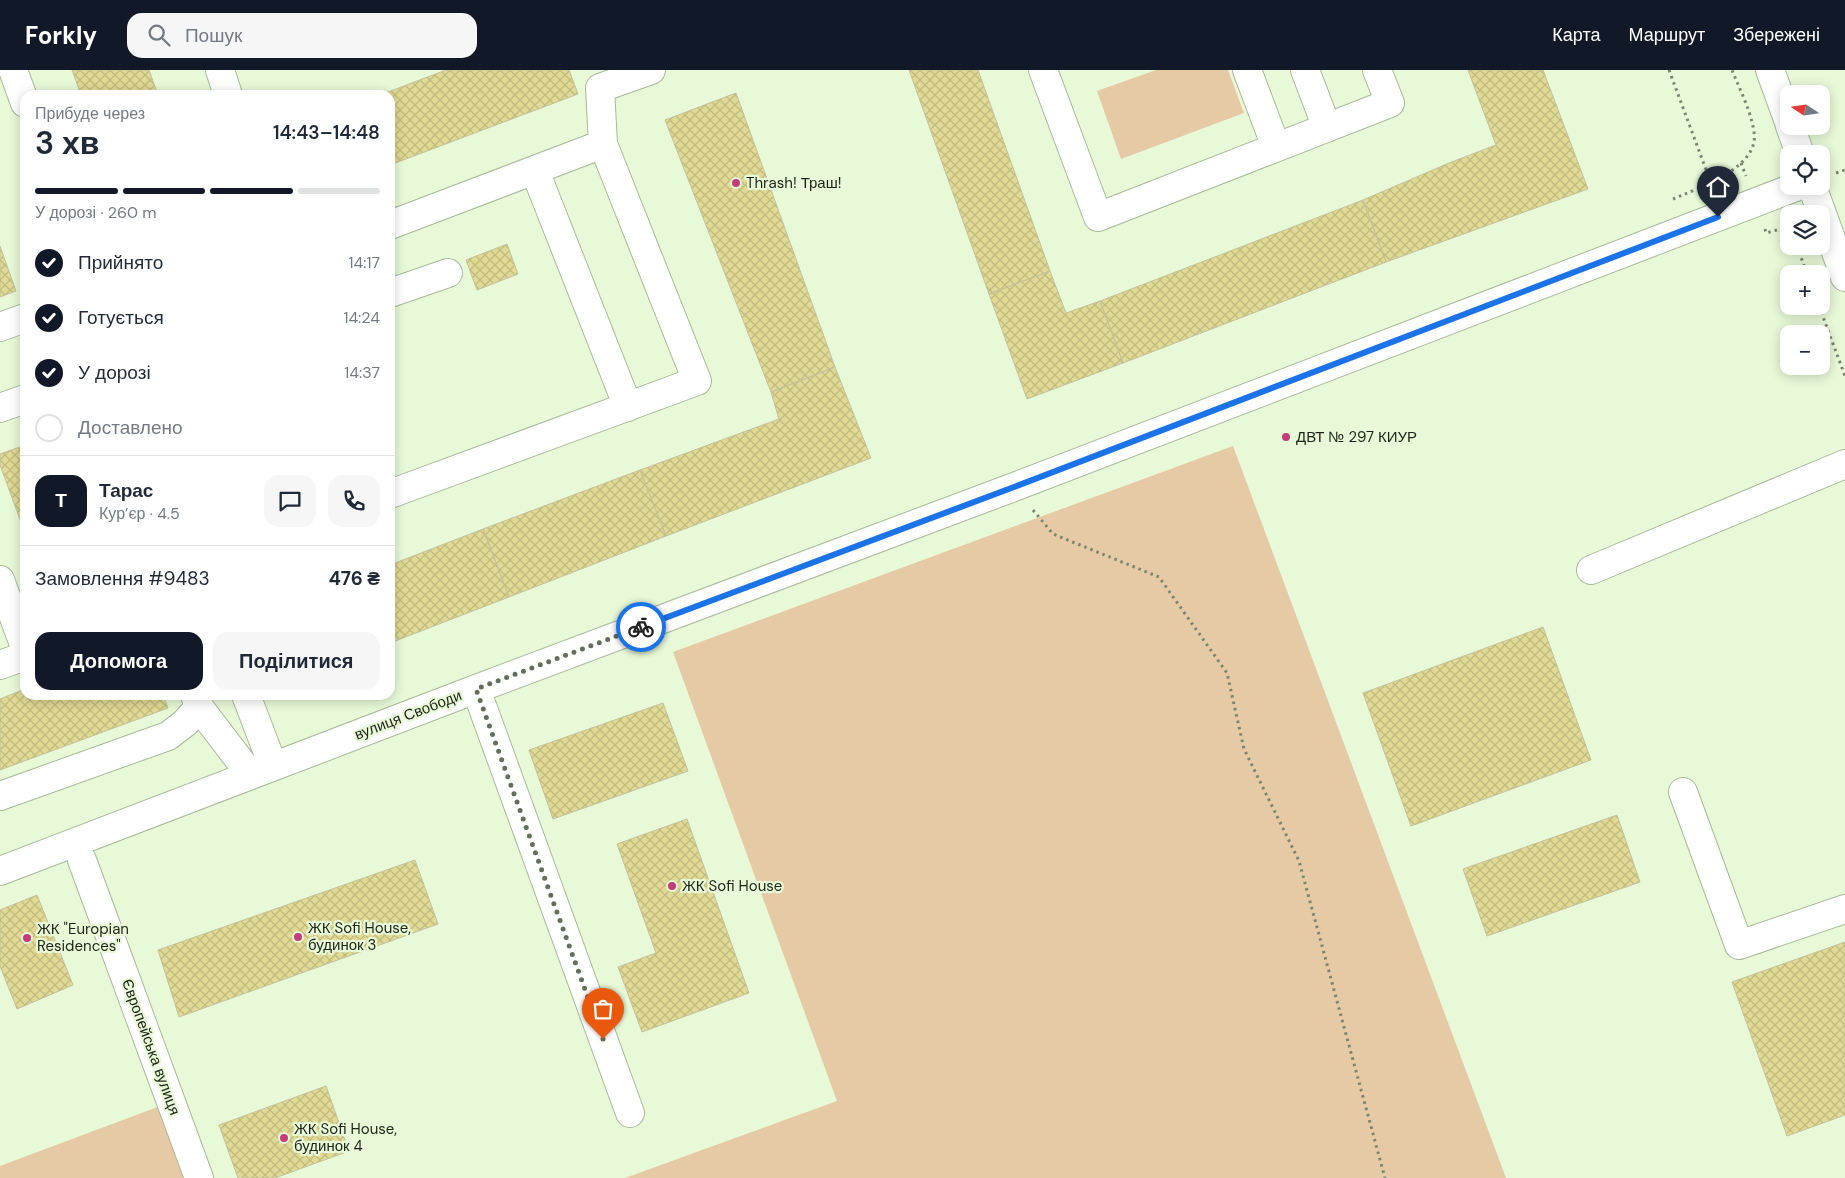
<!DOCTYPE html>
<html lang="uk">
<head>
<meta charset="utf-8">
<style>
  :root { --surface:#fff; --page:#f6f6f7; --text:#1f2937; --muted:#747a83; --line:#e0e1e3; --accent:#111827 }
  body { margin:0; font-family:"DM Sans",sans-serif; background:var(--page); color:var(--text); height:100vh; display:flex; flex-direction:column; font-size:19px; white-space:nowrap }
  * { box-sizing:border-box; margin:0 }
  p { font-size:16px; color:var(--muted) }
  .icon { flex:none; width:28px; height:28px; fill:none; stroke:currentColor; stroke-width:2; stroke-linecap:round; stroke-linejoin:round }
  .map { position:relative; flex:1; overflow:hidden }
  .sheet { position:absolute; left:20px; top:20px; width:375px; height:610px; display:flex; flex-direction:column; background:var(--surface); border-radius:15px; box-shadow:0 2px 12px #0003 }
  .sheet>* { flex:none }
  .needle { width:32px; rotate:283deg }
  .tools { position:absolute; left:1780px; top:15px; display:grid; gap:10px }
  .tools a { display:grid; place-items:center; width:50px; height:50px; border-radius:10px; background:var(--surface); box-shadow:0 2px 12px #0003; font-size:25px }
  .pin { position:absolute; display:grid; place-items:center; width:42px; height:42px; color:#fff; margin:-51px -21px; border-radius:50% 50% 50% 0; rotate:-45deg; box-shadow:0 0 5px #0007 }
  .pin .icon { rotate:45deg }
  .courier { position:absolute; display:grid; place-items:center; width:50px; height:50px; margin:-25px; border:4px solid #1a73e8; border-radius:50%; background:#fff; color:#222; box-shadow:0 1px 6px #0007 }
  .summary em { font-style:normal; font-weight:600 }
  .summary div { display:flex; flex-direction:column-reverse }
  .summary { display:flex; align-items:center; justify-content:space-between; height:85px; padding:0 15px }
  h1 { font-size:32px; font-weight:600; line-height:38px }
  .bar { display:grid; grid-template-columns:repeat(4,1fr); gap:8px 5px; align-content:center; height:60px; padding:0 15px }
  .bar i { height:6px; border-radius:4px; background:var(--line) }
  .bar .selected { background:var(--accent) }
  .bar p { grid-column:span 4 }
  .line { display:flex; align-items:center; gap:12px; padding:0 15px; border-top:1px solid var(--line) }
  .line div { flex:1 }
  .round { display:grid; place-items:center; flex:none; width:52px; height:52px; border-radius:15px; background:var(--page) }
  ol { padding:0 15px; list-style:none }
  li { display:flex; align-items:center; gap:15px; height:55px }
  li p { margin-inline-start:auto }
  li .icon { padding:5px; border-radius:50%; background:var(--accent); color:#fff; stroke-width:4 }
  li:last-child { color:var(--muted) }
  li i { width:28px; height:28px; border:2px solid var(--line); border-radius:50% }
  .cta { display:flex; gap:10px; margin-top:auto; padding:10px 15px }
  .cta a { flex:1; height:58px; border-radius:15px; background:var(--accent); color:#fff; font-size:20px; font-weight:600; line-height:58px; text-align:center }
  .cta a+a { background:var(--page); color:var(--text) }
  header { display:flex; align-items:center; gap:30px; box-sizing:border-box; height:70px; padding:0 25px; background:var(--accent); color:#fff }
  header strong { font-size:24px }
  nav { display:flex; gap:28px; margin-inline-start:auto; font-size:18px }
  .search { width:350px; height:45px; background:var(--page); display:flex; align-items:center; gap:12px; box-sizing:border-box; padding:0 18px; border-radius:15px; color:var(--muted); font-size:19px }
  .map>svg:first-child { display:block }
  .green { fill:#e5caa5 }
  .building { fill:url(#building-cross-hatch); stroke:#c4c19d }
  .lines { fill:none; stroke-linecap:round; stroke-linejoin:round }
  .minor-casing { stroke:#a8b999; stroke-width:30 }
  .major-casing { stroke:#a8b999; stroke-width:30 }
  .path { stroke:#7b8670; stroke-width:3; stroke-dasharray:2.5 4; stroke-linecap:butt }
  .minor { stroke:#fff; stroke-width:28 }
  .major { stroke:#fff; stroke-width:28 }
  .done { stroke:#646f5b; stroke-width:5; stroke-dasharray:0 9 }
  .route { stroke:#1a73e8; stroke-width:6 }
  .poi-dot { fill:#c43c7a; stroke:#e7f9d7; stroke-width:2 }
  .labels { text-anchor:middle; stroke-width:4.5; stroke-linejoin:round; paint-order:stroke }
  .poi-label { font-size:15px; fill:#1e2418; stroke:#e7f9d7; text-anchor:start }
  .street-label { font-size:15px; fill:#1e2418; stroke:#e7f9d7 }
</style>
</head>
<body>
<header>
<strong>Forkly</strong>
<div class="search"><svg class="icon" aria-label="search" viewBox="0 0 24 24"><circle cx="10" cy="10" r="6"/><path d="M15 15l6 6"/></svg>Пошук</div>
<nav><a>Карта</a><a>Маршрут</a><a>Збережені</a></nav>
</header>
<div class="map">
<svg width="1845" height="1108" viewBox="0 0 1845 1108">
  <defs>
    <pattern id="building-cross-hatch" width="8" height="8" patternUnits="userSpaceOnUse" patternTransform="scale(1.25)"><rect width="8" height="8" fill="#e1da94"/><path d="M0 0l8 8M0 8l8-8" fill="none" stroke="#c1bb7f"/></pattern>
  </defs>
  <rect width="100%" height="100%" fill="#e7f9d7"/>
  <path class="green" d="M1156,0H1228L1244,43L1121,89L1097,21Z
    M1233,376L1506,1108H625L837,1031L673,582Z
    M171,1032L199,1108H0V1096Z"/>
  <path class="building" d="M72,0H149L158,25H81Z
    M446,0H569L578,24L390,95V25H380Z
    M909,0H978L1050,201L989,224Z
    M1468,0H1543L1588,119L1386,192L1363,130L1449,93L1496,75Z
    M736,23L835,297L771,322L665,50Z
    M1363,130L1386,192L1123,293L1100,231Z
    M507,174L518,204L477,220L466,190Z
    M0,176L16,221L0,227Z
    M1050,201L1066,243L1100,231L1123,293L1027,329L989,224Z
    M835,297L871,388L666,466L640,400L779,349L771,322Z
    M25,375V463L0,395V384Z
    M640,400L666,466L509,527L483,459Z
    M483,459L509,527L390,573V495Z
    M1543,557L1591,690L1411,756L1363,623Z
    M25,619V625H163L168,638L0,700V629Z
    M663,633L688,701L553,749L529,680Z
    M1617,745L1640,812L1487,866L1463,799Z
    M687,749L749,923L642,962L618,897L656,883L617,774Z
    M415,790L438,854L179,947L158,880Z
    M37,825L73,915L17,939L0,896V840Z
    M1845,872V1045L1787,1066L1732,912Z
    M326,1016L349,1081L275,1108H238L219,1055Z"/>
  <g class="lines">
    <g class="minor-casing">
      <path id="minor" d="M13,0L25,33
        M220,0L228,25
        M1043,0L1098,147L1390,33L1377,0
        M1247,0L1276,77
        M1305,0L1327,58
        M603,74L600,18L651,0
        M535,101L628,337
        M390,155L603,74L697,311L390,424
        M390,223L448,203
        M0,257L25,248
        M0,338L25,329
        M1591,500L1845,394
        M0,510L25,577
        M0,595L25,586
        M476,619L630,1043
        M246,625L273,696
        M199,637L250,704
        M1683,722L1739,875L1845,839
        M0,726L168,666L185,653L199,637L195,625
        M82,790L199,1108
        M0,801L476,619L1014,417L1798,116"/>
    </g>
    <g class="major-casing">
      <path id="major" d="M1770,0L1789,52
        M1790,56L1800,84
        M1812,116L1845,207"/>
    </g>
    <path class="path" d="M1669,0L1711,113
      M1741,93L1746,106
      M1836,103L1845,100
      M1673,129C1698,118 1760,98 1754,62C1751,41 1740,20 1732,0
      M1765,159L1766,163L1777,160L1789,164
      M1797,176L1807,204
      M1819,236L1845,306
      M1033,440L1053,464L1159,507L1227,603L1244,679L1299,791L1385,1108"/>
    <use href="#minor" class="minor"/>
    <use href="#major" class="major"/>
  </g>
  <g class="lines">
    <path class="done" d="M603,969L476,619L641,557"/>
    <path class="route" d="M641,557L1014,417L1718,147"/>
  </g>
  <g class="poi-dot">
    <circle cx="736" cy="113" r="5"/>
    <circle cx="1286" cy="367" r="5"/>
    <circle cx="672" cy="816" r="5"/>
    <circle cx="298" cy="867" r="5"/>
    <circle cx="27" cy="868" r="5"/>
    <circle cx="284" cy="1068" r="5"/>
  </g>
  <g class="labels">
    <g class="poi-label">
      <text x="746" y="118">Thrash! Траш!</text>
      <text x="1296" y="372">ДВТ № 297 КИУР</text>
      <text x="682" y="821">ЖК Sofi House</text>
      <text x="308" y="863">ЖК Sofi House,<tspan x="308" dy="17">будинок 3</tspan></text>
      <text x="37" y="864">ЖК "Europian<tspan x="37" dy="17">Residences"</tspan></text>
      <text x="294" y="1064">ЖК Sofi House,<tspan x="294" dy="17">будинок 4</tspan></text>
    </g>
    <g class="street-label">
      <text transform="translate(408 645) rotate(-21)" y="5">вулиця Свободи</text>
      <text transform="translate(151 977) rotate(70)" y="5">Європейська вулиця</text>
    </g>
  </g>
</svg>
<div class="tools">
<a><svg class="needle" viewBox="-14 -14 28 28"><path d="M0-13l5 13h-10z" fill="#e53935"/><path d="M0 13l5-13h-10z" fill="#747a83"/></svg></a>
<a><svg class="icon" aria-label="locate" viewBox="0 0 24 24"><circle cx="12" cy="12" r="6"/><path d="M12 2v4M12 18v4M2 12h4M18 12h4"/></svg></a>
<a><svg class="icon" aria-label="layers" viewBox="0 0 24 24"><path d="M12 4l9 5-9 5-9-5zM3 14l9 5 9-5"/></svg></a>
<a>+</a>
<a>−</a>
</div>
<div class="pin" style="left:603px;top:969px;background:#ea580c"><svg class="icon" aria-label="bag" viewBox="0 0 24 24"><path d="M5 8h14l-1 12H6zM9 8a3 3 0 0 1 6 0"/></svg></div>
<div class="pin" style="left:1718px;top:147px;background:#1f2937"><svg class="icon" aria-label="home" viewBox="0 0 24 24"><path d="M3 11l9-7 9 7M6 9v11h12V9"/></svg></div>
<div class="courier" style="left:641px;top:557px"><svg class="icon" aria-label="bike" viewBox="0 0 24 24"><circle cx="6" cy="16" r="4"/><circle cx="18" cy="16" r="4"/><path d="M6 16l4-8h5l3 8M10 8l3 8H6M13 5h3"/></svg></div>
<section class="sheet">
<div class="summary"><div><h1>3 хв</h1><p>Прибуде через</p></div><em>14:43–14:48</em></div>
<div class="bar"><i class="selected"></i><i class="selected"></i><i class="selected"></i><i></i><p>У дорозі · 260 m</p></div>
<ol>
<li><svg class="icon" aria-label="check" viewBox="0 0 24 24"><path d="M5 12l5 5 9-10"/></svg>Прийнято<p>14:17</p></li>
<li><svg class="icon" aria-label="check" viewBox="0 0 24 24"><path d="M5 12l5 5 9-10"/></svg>Готується<p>14:24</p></li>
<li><svg class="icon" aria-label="check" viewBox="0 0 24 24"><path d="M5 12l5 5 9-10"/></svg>У дорозі<p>14:37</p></li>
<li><i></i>Доставлено</li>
</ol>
<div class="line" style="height:90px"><b class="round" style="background:var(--accent);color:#fff">Т</b><div><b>Тарас</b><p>Кур’єр · 4.5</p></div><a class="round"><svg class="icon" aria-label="chat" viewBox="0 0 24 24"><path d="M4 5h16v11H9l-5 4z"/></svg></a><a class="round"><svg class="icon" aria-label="phone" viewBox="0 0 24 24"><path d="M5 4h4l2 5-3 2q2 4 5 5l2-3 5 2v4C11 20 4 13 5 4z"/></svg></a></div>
<div class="line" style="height:65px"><div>Замовлення #9483</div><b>476 ₴</b></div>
<div class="cta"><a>Допомога</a><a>Поділитися</a></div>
</section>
</div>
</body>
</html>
